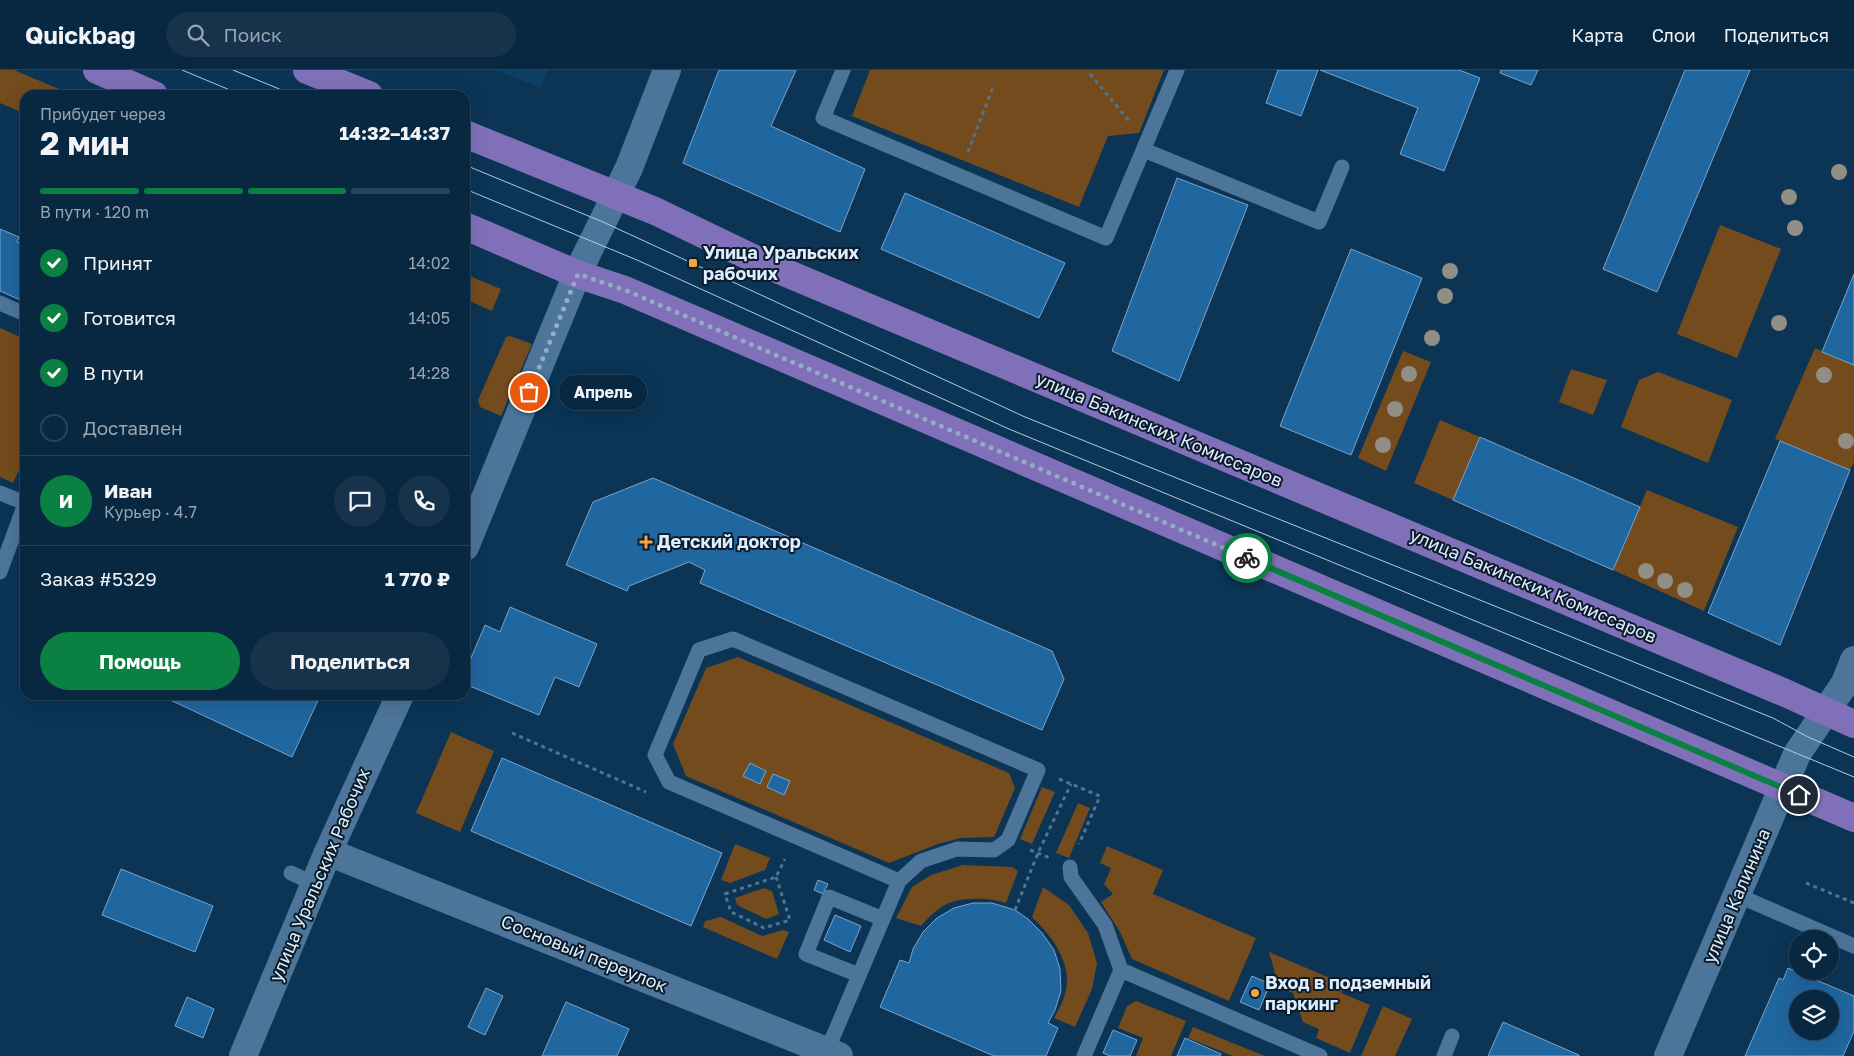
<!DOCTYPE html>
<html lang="ru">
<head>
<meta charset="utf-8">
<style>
  :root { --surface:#082740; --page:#16334b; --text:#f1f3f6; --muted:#98a5b1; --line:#294459; --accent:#0b8043 }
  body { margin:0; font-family:"Golos Text",sans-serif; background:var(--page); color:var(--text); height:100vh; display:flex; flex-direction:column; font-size:19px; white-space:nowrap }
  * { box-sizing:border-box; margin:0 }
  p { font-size:16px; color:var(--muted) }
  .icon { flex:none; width:28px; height:28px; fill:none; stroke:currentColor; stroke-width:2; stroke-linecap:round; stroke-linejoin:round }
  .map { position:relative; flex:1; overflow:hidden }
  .drawer { position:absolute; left:20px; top:20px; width:450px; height:610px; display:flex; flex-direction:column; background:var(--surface); border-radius:15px; box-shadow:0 5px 20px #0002,0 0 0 1px var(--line) }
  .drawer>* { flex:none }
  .tools { position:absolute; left:1789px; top:860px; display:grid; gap:10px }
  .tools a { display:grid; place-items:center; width:50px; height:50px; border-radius:50%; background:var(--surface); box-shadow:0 5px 20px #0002,0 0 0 1px var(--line); font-size:25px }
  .pin { position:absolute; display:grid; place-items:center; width:42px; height:42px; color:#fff; margin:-21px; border:2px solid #fff; border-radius:50%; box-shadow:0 1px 5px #0007 }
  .courier { position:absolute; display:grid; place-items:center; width:50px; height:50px; margin:-25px; border:4px solid #0b8043; border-radius:50%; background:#fff; color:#222; box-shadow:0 1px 6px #0007 }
  .bubble { position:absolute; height:35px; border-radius:18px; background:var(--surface); box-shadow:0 5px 20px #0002,0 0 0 1px var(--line); font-size:16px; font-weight:700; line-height:35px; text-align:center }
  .head em { font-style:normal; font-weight:700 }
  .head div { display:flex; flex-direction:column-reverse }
  .head { display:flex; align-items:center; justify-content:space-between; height:85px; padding:0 20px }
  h1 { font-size:32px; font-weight:700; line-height:38px }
  .bar { display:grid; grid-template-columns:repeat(4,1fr); gap:8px 5px; align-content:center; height:60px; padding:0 20px }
  .bar i { height:6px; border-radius:4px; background:var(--line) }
  .bar .selected { background:var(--accent) }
  .bar p { grid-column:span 4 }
  .line { display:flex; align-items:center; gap:12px; padding:0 20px; border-top:1px solid var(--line) }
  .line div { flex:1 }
  .round { display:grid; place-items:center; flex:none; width:52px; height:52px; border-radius:26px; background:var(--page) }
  ol { padding:0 20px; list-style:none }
  li { display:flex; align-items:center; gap:15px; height:55px }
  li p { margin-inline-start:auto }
  li .icon { padding:5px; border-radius:50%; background:var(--accent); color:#fff; stroke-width:4 }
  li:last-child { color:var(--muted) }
  li i { width:28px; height:28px; border:2px solid var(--line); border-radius:50% }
  .action { display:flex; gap:10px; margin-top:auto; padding:10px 20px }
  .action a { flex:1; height:58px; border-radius:30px; background:var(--accent); color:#fff; font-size:20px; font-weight:700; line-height:58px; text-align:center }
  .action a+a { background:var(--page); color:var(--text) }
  header { display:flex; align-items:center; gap:30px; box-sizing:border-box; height:70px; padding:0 25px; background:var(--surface); border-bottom:1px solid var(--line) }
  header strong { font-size:24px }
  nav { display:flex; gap:28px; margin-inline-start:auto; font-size:18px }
  .search { width:350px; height:45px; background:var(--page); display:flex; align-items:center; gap:12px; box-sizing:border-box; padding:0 18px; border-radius:28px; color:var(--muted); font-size:19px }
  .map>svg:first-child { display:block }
  .built { fill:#0d3f64 }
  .green { fill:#734b1d }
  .building { fill:#20669f; stroke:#7ba5cd; fill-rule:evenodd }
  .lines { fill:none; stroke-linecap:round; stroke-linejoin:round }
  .path { stroke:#537490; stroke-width:3; stroke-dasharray:4 4; stroke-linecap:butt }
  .lane { stroke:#4d759a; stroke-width:15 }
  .street { stroke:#4d759a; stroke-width:28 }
  .primary { stroke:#7f70b9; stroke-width:28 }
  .tram { stroke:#b4cade; stroke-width:1 }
  .tree { fill:#918e86 }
  .done { stroke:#92acc3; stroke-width:5; stroke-dasharray:0 9 }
  .route { stroke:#0b8043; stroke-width:6 }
  .poi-dot { fill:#f4a443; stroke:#0b1b2a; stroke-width:2 }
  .labels { text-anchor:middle; stroke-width:4; stroke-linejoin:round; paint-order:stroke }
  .poi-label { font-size:18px; font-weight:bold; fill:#dbedfe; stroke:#0b1b2a; text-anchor:start }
  .street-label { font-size:18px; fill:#dbedfe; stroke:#0b1b2a }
</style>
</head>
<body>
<header>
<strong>Quickbag</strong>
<div class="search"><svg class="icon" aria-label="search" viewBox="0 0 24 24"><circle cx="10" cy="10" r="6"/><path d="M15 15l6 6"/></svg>Поиск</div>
<nav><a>Карта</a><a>Слои</a><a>Поделиться</a></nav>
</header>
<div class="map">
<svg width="1854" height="986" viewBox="0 0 1854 986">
  <rect width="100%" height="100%" fill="#0b3455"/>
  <path class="built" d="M495,0H548L541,18Z"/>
  <path class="green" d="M0,0H14L73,25H25V44L0,33Z
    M870,0H1164L1139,63L1108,66L1079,137L852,46Z
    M1720,155L1781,179L1737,288L1677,264Z
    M465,204L501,219L492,241L465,229Z
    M0,258L25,269V387L13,413L0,407Z
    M510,266L532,274L501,346L480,337L478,330L506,267Z
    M1815,278L1854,295V392L1850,400L1775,369Z
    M1403,281L1431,292L1386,401L1358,388Z
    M1571,299L1607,310L1593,345L1559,332Z
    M1658,302L1732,330L1708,393L1621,357L1639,310Z
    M1440,350L1480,367L1453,430L1414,413Z
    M1647,420L1738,457L1704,541L1613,500Z
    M738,587L1009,703L1015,718L994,767L961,768L938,774L889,793L686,706L673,674L706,598Z
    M451,662L494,681L460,762L416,743Z
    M1042,717L1055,722L1032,774L1020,769Z
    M1078,733L1090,738L1069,788L1056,783Z
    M735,774L770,788L765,800L730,813L721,810Z
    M1107,776L1163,800L1153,824L1256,868L1229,931L1132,889L1120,862L1101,832L1113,824L1104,814L1111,798L1100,793Z
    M963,795L1012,797L1018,801L1006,833C992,828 966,827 952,832C939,836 929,847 921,856L896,848L912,817L931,805Z
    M1043,817L1069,835L1088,863L1097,893L1092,919L1075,957L1054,948C1058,941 1062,934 1064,927C1075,896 1053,867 1032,847Z
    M764,818L772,821L779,844L766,849L737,835L735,828Z
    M721,847L762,866L783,860L789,862L777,889L703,857L705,851Z
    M1269,882L1344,914L1341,923L1370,935L1350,983L1316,968L1319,959L1303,952L1293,923L1279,917Z
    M1136,931L1186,951L1171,986H1136L1143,968L1118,958L1127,936Z
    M1383,936L1412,949L1395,986H1361Z
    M1193,957L1265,986H1233L1188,968Z"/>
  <path class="building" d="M719,0H796L771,56L865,99L840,162L683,93Z
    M1278,0H1318L1301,46L1266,33Z
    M1320,0H1459L1480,8L1444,101L1400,84L1418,38Z
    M1501,0H1538L1531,15L1500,3Z
    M1685,0H1750L1657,222L1603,199Z
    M1177,108L1248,135L1179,311L1112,281Z
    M905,123L1065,193L1039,248L881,179Z
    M0,159L19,167L17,172L25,175V232L0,221Z
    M1351,179L1422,208L1351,385L1280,356Z
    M1854,204V295L1822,282Z
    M1480,367L1640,437L1613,500L1453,430Z
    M1780,371L1850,400L1780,575L1708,543Z
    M653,408L1052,581L1064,609L1042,660L700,513L705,500L689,492L629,516L627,521L566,495L593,432Z
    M510,537L597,574L579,617L555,607L539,645L465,614V602L485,555L500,562Z
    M167,625H317L320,626L292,687L166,628Z
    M502,688L722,783L691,856L471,761Z
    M750,693L766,701L760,714L743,706Z
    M773,704L790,711L784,725L767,717Z
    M121,799L213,836L195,882L102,845Z
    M818,810L828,814L823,824L814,820Z
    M973,833H992L1015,840L1028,849L1042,863L1054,880L1060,899L1061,921L1055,940L1048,953L1058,958L1046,986H994L880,937L900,890L909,893L913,879L923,862L937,848L954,838Z
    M835,845L861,856L850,882L824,870Z
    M1788,898L1854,926V961L1843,986H1745L1779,908L1783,910ZM1798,929H1830V961H1798Z
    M1252,906L1270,914L1259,940L1240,932Z
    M486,918L503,926L485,965L468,957Z
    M187,927L214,939L203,968L175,956Z
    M566,932L629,959L617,986H542Z
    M1503,952L1579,985V986H1488Z
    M1113,960L1137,970L1130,986H1110L1103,983Z
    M1185,968L1221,984L1220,986H1177Z"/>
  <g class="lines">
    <path class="path" d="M1090,4L1129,51
      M968,82L993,17
      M512,663L646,722
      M1059,709L1100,726L1079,774
      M1030,780L1050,788
      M776,807L790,850L764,858L731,842L725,824L776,807L785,789
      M1806,813L1854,833
      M1015,840L1038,783L1071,714"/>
    <path class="lane" d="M843,0L823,48L1106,168L1177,0
      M1144,80L1319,152L1342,97
      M0,233L25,244
      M0,423L25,433
      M0,502L25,434
      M1070,797L1071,807L1105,855L1121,900L1084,986
      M291,803L315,814
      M1737,825L1854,876
      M1121,900L1320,986
      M859,905L806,884L829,827L883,849
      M827,981L899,811L921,791L957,779L994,780L1008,770L1038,700L733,569L699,580L655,685L669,712L899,811
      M1444,986L1452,966"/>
    <path class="street" d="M465,477L577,204L629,98L667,0
      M328,782L839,986
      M243,986L328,782L400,625
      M1668,986L1797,684L1845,613L1854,590"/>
    <path class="primary" d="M97,0L154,25
      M307,0L369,25
      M465,64L655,141L765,194L1783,622L1854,654
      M465,156L577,204L625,220L1854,748"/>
    <path class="tram" d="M182,0L242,25
      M233,0L294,25
      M465,95L603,152L1025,347L1773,648L1808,667L1854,687
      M465,119L637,190L1009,359L1854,707"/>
  </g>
  <g class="tree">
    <circle cx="1839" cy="102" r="8"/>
    <circle cx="1789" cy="127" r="8"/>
    <circle cx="1795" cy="158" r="8"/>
    <circle cx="1450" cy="201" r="8"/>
    <circle cx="1445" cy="226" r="8"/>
    <circle cx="1779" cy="253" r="8"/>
    <circle cx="1432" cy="268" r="8"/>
    <circle cx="1409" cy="304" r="8"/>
    <circle cx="1824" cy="305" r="8"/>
    <circle cx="1395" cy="339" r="8"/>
    <circle cx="1846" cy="371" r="8"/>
    <circle cx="1383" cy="375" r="8"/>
    <circle cx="1646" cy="501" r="8"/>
    <circle cx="1665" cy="511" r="8"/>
    <circle cx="1685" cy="520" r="8"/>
  </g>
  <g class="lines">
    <path class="done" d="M529,322L578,204L625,220L1247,488"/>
    <path class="route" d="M1247,488L1799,725"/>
  </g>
  <g class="poi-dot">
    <rect x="688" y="188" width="10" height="10" rx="2.5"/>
    <path d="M643.5 464.5h5v5h5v5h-5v5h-5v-5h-5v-5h5z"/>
    <circle cx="1255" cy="923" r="5"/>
  </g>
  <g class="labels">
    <g class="poi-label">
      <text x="703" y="189">Улица Уральских<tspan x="703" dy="21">рабочих</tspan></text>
      <text x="657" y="478">Детский доктор</text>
      <text x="1265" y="919">Вход в подземный<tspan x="1265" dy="21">паркинг</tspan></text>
    </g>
    <g class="street-label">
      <text transform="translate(1159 360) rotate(23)" y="6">улица Бакинских Комиссаров</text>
      <text transform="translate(1533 516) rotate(23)" y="6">улица Бакинских Комиссаров</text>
      <text transform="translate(320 805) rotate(-67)" y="6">улица Уральских Рабочих</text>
      <text transform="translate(1737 826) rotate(-67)" y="6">улица Калинина</text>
      <text transform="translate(584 884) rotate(22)" y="6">Сосновый переулок</text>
    </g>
  </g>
</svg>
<div class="tools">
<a><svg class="icon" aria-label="locate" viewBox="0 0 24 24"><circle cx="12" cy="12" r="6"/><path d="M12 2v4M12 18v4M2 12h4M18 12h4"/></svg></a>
<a><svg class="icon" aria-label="layers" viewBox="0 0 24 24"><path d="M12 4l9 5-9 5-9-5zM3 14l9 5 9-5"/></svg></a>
</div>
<div class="pin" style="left:529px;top:322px;background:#ea580c"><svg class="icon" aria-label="bag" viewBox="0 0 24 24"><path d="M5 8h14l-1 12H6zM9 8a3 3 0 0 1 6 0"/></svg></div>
<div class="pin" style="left:1799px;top:725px;background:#1f2937"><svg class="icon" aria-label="home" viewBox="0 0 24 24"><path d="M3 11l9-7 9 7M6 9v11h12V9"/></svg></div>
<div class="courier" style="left:1247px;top:488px"><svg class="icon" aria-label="bike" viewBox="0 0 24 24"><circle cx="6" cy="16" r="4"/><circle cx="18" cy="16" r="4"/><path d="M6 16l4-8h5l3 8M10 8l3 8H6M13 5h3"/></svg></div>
<div class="bubble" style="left:559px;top:305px;width:88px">Апрель</div>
<section class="drawer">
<div class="head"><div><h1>2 мин</h1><p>Прибудет через</p></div><em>14:32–14:37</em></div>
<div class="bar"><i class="selected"></i><i class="selected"></i><i class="selected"></i><i></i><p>В пути · 120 m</p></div>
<ol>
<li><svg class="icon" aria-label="check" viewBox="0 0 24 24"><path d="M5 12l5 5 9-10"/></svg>Принят<p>14:02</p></li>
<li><svg class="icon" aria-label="check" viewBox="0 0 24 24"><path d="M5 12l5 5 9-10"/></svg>Готовится<p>14:05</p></li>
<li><svg class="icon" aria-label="check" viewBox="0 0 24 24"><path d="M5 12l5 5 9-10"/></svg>В пути<p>14:28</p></li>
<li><i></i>Доставлен</li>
</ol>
<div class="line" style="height:90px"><b class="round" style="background:var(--accent);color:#fff">И</b><div><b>Иван</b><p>Курьер · 4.7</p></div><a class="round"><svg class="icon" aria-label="chat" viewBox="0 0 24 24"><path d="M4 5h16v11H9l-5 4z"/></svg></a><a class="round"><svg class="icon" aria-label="phone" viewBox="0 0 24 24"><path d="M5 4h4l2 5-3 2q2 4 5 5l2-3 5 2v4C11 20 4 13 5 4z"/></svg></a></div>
<div class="line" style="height:65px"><div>Заказ #5329</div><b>1 770 ₽</b></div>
<div class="action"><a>Помощь</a><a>Поделиться</a></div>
</section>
</div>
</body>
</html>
